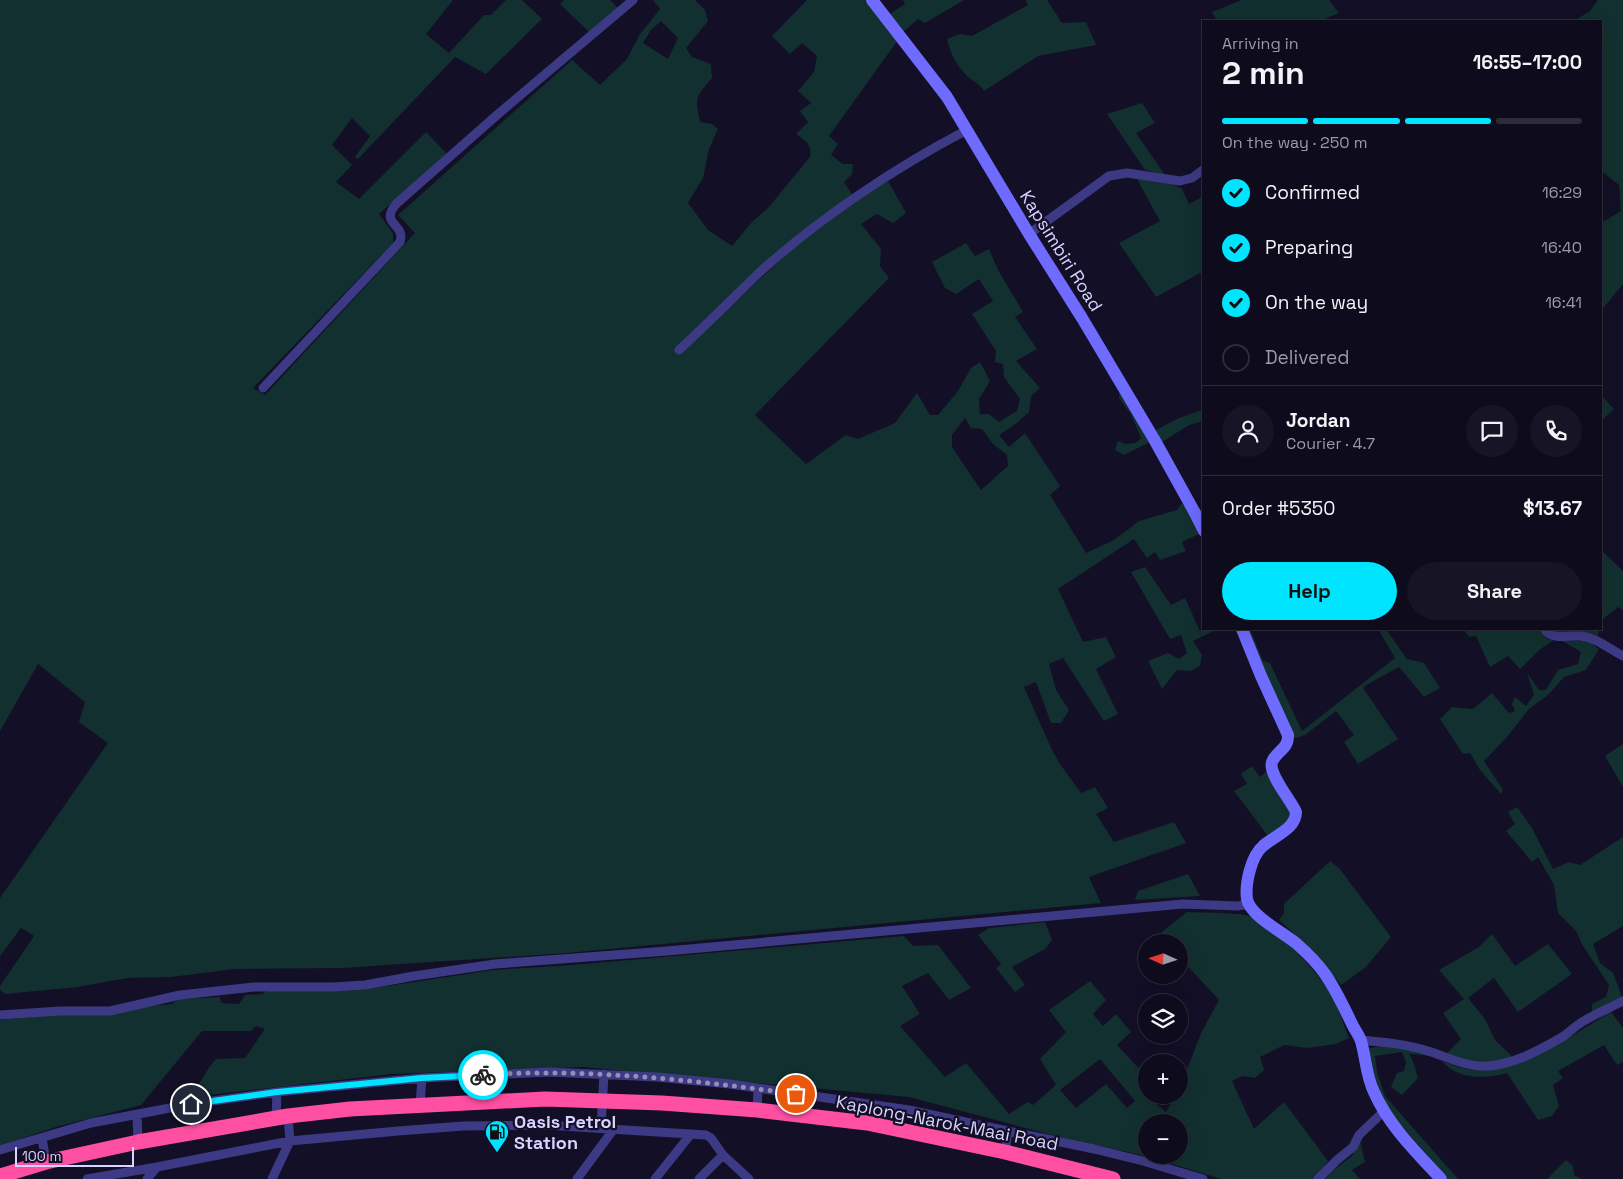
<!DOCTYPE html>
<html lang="en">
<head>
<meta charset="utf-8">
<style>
  :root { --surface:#0e0b1c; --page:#171425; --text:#f1f3f6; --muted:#9b9ba3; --line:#2e2b3b; --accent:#00e5ff }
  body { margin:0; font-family:"Space Grotesk",sans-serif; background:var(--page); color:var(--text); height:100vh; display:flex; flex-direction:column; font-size:19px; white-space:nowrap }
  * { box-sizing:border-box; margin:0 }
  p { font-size:16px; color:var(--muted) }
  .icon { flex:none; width:28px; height:28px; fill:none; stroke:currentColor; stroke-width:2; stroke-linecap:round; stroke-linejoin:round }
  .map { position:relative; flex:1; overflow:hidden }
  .details { position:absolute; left:1202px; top:20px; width:400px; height:610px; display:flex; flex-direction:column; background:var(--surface); border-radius:0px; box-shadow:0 5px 20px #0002,0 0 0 1px var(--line) }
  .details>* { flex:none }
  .needle { width:32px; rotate:273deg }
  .controls { position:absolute; left:1138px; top:934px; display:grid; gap:10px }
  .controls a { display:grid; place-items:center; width:50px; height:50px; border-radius:50%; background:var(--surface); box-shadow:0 5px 20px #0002,0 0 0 1px var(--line); font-size:25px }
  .scale { position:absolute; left:15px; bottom:12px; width:119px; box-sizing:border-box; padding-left:5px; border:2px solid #d9d4ff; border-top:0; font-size:14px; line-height:18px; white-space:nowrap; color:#d9d4ff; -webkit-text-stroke:4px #130f26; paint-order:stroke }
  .pin { position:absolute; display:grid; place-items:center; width:42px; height:42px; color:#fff; margin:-21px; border:2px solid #fff; border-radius:50%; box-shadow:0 1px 5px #0007 }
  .courier { position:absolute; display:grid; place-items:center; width:50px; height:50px; margin:-25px; border:4px solid #00e5ff; border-radius:50%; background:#fff; color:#222; box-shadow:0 1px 6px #0007 }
  .overview em { font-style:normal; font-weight:700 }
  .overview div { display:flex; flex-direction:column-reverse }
  .overview { display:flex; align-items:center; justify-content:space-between; height:85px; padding:0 20px }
  h1 { font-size:32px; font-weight:700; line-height:38px }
  .bar { display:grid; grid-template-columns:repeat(4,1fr); gap:8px 5px; align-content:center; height:60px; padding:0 20px }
  .bar i { height:6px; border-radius:4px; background:var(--line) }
  .bar .current { background:var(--accent) }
  .bar p { grid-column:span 4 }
  .line { display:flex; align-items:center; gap:12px; padding:0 20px; border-top:1px solid var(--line) }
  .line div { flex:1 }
  .round { display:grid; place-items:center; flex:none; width:52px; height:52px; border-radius:26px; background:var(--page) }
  ol { padding:0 20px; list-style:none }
  li { display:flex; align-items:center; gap:15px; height:55px }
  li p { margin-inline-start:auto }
  li .icon { padding:5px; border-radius:50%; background:var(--accent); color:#111; stroke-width:4 }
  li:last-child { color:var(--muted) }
  li i { width:28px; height:28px; border:2px solid var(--line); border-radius:50% }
  .cta { display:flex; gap:10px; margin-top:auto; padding:10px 20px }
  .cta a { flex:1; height:58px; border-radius:30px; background:var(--accent); color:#111; font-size:20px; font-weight:700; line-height:58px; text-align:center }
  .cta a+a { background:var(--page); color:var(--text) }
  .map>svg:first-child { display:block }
  .green { fill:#12302f; fill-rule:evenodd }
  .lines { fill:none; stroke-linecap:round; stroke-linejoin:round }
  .street { stroke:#3d3a85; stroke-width:9 }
  .secondary { stroke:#6f6bff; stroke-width:12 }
  .highway { stroke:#ff4fa3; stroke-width:15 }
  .done { stroke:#948fb3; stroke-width:5; stroke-dasharray:0 9 }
  .route { stroke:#00e5ff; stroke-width:6 }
  .labels { text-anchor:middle; stroke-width:4.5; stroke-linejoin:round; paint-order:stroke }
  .street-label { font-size:18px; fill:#d9d4ff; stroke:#130f26 }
  .poi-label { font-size:18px; font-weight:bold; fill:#d9d4ff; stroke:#130f26; text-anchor:start }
</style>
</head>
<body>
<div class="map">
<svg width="1623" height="1179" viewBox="0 0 1623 1179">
  <rect width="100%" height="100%" fill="#130f26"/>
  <path class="green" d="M0,0H453L426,34L449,53L484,15H491L506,0H522L542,19L486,74L455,57L358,159L355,157L370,136L352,118L332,145L352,165L336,182L359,199L426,132L447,154L379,214L393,233V243L253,388L265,395L415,233L398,215L572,60L600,85L627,59L640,34L660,9L653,0H695L705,10L708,21L686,48L692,57L711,64L712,78C695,98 695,97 700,122L712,124L718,129L709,149L703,178L688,203L708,230L732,246L752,222L768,208L810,157C813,145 805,140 796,134L808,122L800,111L811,103L798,91L814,72L817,56L802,43L790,54L772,36L807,0H866L898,40L829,136L838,144L831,155L843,164H853L852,174L844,182L853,196L794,238L680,354L791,250L857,200L888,181L906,213L893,223L877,214L861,224L881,249L880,266L889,278L755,415L806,464L846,435L858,439L895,423L917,393L930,415H938L958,391L971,368L980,362L990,381L979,399L980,414H989L999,422L1017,411L1020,399L1004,377L1003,364L995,362L996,351L972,314L993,301L979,279L956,294L945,288L932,262L966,243L975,256L989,249L998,270L1023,312L1015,317L1037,349L1016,361L1040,388L1031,396L1029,412L1017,423L999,435L1009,447L1025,433L1060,486L1050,495L1086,553L1114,540L1139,521L1177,510L1182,503L1193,517L1199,534L1182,542L1186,551L1160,560L1155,552L1147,558L1134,539L1058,589L1083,642L1106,637L1116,657L1096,669L1118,714L1104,721L1063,658L1049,664L1056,690L1069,710L1061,723H1051L1036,682L1024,687L1052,750L1060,764L1081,793L1095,787L1108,808L1096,814L1114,842L1174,822L1186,843L1089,877L1101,903L567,953L342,968L235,969L171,977L127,978L78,987L5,994L0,990V986L34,936L21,928L0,956V898L108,743L79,722L85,702L38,664L0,731ZM661,21L678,38L668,59L643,43L651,30ZM965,418L971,428L982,429L993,444L1007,455L1008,466L981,490L952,447V435Z
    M564,0H610L618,8L589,32L560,4Z
    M903,0H964L925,23L918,19L903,32L890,14L905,4Z
    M1026,0H1047L1062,23L1086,22L1096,45L1038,56L984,91C979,83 972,81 966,75C956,65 950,52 947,39L960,34L972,36L1028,5Z
    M1242,0H1329L1339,13L1320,21H1217L1212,12Z
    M1598,0H1623V284L1601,311V223L1621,211L1619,185L1601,171V21H1573L1589,12Z
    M1142,103L1155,123L1136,133L1165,175L1145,170L1107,114Z
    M1137,179L1172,184L1182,189L1189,204L1204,196V275L1200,273L1156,297L1119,243L1160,221Z
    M1120,390L1150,442L1124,455L1115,450L1118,441L1125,444L1136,443L1141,438L1131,414L1119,398Z
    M1601,395L1614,409L1601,421Z
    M1204,409V421L1189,425L1162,442L1156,430L1179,418Z
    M1601,550L1623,571V610L1618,607L1601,621Z
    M1145,567L1171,605L1185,598L1200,631L1206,629H1218L1193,641L1202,655L1200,666L1191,671L1177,670L1162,689L1148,661L1168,653L1179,659L1187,653L1181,635L1170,639L1131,572Z
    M1247,629H1250L1263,661L1270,663L1302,731L1395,658L1378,629H1386L1407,659L1424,663L1440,688L1424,697L1399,667L1368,684L1363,688L1398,739L1358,764L1344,742L1354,735L1336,711L1305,735L1293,739Z
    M1466,629H1537L1546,638L1553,641L1539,650L1520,669L1508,656L1490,667L1476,636L1469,637L1464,630Z
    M1549,629H1599L1598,636C1584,632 1559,639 1549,629Z
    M1562,641H1589L1599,649L1586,670L1564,677L1548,695L1529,709L1507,737L1484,761L1503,790L1501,794L1480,770L1470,753L1463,754L1440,719L1452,707L1473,709L1492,693L1509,713L1515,711L1512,704L1515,697L1526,706L1534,695L1527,673L1539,690H1546L1558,670L1578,664L1581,652Z
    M1623,744V787L1605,756Z
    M1252,766L1260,777L1266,772L1292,813L1290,819L1268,836L1234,791L1247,784L1241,774Z
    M1517,807L1532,828L1553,869L1569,862L1580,865L1623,837V926L1593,944L1600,963L1613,973L1622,997L1592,1012V1004L1606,997L1609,985L1583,946L1576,931L1558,913L1554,885L1538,857L1532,862L1506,831L1515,824L1508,812Z
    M1330,861L1339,868L1391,937L1366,967L1341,985L1312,950L1279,920L1284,913V904Z
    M1188,874L1200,896L1135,900L1138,891Z
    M1187,912C1206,913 1226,912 1245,915C1270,920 1319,972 1331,995C1339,1008 1343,1024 1349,1038L1336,1044L1307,1048L1284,1045L1260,1057L1264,1070L1255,1078L1242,1076L1232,1081L1254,1129L1284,1102L1328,1161L1314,1179H1221L1150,1157L1055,1136L909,1097L583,1067L392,1074L191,1097L210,1066L216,1059L245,1058L265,1029L256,1026L251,1031H202L141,1105L56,1127L0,1146V1020L172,1004L178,999L220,997L221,1003L239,1004L245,995L262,994L267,991L361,990L493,970L572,965L904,936L913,946L938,945L971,988L949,1000L928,973L902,986L920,1014L900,1026L945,1077L966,1063L1009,1114L1028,1102L1033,1105L1056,1085L1040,1059L1066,1032L1049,1010L1090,981L1106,1000L1093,1014L1103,1026L1116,1014L1131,1032L1117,1045L1146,1076V1095H1158L1156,1104L1166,1112L1176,1095H1179V1090L1201,1033L1219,1000L1179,957V942H1165L1158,935ZM1100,1059L1135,1101L1127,1108L1106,1084L1076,1108L1060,1090ZM1146,1122H1179V1155H1146Z
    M1045,922L1052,940L1045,949L1012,967L1025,985L1015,992L996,968L1001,964L978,935L989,928Z
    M1492,934L1515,966L1548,944L1572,974L1518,1012L1494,978L1468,998L1485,1019L1495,1040L1513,1057C1483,1064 1475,1065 1446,1054L1461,1039L1443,1013L1464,999L1439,970L1479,947Z
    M1611,1012L1623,1028V1062L1617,1065L1604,1045L1558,1071L1563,1078L1553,1085L1559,1106L1552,1116L1538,1120L1507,1073C1485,1079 1458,1080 1442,1061C1455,1066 1468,1071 1483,1070C1529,1067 1572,1035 1611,1012Z
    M1382,1046L1415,1050L1433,1056L1409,1054L1413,1061L1418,1078L1402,1095L1391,1087L1397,1073L1404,1071L1406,1062L1402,1052L1375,1056L1377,1072L1385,1096L1458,1179H1448L1386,1108L1368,1057L1370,1048Z
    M1360,1141L1365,1162L1352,1170L1360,1179H1325L1331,1172L1352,1156Z
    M1566,1160L1573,1166L1574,1175L1582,1179H1547Z"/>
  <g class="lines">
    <path class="street" d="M1029,234L1109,176L1127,173L1180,181L1192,178L1204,169
      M679,350C707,324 734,297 761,271C821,217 896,167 967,130
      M263,388L400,242C406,223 379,225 396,204L497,115L633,0
      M1544,629C1552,641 1568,635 1580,636C1596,637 1609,649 1623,656
      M0,1015L60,1011H110L180,995L254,987H333L365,985L414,976L495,964L667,951L1183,904L1238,906L1249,904
      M1360,1040C1383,1042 1406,1044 1428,1051C1445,1056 1461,1065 1479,1066C1508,1068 1540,1050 1564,1036C1570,1031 1576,1026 1582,1022C1595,1014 1610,1008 1623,1001
      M420,1105L422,1078
      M757,1110L758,1089
      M137,1115L138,1142
      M276,1119L277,1092
      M601,1128L604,1074
      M42,1138L46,1162
      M0,1150L91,1123L191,1104L277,1092L422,1078L549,1072L657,1077L730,1084L909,1110L1094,1149L1143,1161L1203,1179
      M1005,1152L1008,1131
      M87,1179L157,1167L290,1141L398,1131L463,1126L545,1125L706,1135L711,1138L723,1155L749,1179
      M147,1179L157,1167
      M272,1179L290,1141L288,1116
      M577,1179L613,1130
      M655,1179L691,1134
      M699,1179L723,1155
      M1318,1179L1337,1160L1353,1147L1359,1135L1384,1111"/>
    <path class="secondary" d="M872,0L947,97L1029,234L1082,318L1154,439L1195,513L1204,531
      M1242,629L1261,676L1288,735C1289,749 1276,751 1272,762C1268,774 1291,800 1296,812C1296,829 1274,836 1263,846C1251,856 1245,884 1247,899C1250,916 1283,932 1297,944C1306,952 1318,964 1325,974C1336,990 1344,1007 1352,1024C1355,1030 1359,1035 1361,1041C1366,1058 1366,1076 1374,1092C1389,1126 1416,1152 1441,1179"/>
    <path class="highway" d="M0,1176L46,1162L138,1142L288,1116L350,1109L545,1099L662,1103L757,1110L867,1123L1005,1152L1113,1179"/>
  </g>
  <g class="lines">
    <path class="done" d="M483,1075C588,1068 692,1080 796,1094"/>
    <path class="route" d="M191,1104L277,1092L422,1078L483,1075"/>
  </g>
  <defs>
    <g id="fuel-pin" transform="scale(1.25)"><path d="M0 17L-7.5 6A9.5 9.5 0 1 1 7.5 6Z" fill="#00e5ff" stroke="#130f26"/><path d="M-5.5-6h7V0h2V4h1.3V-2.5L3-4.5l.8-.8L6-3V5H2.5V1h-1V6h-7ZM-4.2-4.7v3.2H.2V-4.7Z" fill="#111"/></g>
  </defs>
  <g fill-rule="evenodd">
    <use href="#fuel-pin" x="497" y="1132"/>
  </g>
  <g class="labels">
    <g class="street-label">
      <text transform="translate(1061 251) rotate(58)" y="6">Kapsimbiri Road</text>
      <text transform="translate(947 1123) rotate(11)" y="6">Kaplong-Narok-Maai Road</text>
    </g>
    <g class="poi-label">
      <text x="514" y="1128">Oasis Petrol<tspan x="514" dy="21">Station</tspan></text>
    </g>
  </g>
</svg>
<div class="controls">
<a><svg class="needle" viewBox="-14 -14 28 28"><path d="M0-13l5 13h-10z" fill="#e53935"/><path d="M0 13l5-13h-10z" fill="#9b9ba3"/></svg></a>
<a><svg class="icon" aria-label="layers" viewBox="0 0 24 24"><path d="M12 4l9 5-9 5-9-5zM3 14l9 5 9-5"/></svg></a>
<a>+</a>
<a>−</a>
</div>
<div class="scale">100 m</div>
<div class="pin" style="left:796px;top:1094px;background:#ea580c"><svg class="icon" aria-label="bag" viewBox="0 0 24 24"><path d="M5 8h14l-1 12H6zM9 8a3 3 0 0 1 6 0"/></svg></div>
<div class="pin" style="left:191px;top:1104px;background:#1f2937"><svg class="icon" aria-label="home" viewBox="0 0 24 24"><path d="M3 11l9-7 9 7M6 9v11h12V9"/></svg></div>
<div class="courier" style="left:483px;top:1075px"><svg class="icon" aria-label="bike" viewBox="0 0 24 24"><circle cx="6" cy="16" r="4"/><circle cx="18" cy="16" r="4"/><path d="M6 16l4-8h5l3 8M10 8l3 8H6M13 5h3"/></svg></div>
<section class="details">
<div class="overview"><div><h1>2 min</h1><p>Arriving in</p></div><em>16:55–17:00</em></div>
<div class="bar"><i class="current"></i><i class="current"></i><i class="current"></i><i></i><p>On the way · 250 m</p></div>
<ol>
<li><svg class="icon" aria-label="check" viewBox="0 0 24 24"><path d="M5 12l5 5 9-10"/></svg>Confirmed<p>16:29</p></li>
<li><svg class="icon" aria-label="check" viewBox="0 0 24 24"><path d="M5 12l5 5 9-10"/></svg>Preparing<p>16:40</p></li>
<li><svg class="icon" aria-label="check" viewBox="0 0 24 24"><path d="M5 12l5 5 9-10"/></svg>On the way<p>16:41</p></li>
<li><i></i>Delivered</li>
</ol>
<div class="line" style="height:90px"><a class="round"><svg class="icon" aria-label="person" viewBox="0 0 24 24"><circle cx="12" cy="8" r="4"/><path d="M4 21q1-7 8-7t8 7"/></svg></a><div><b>Jordan</b><p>Courier · 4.7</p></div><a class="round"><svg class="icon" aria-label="chat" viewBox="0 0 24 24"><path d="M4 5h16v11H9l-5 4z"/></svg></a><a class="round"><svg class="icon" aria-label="phone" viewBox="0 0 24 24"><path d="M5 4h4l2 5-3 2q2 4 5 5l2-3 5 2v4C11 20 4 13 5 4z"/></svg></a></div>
<div class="line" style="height:65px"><div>Order #5350</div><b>$13.67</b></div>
<div class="cta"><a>Help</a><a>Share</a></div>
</section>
</div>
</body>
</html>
